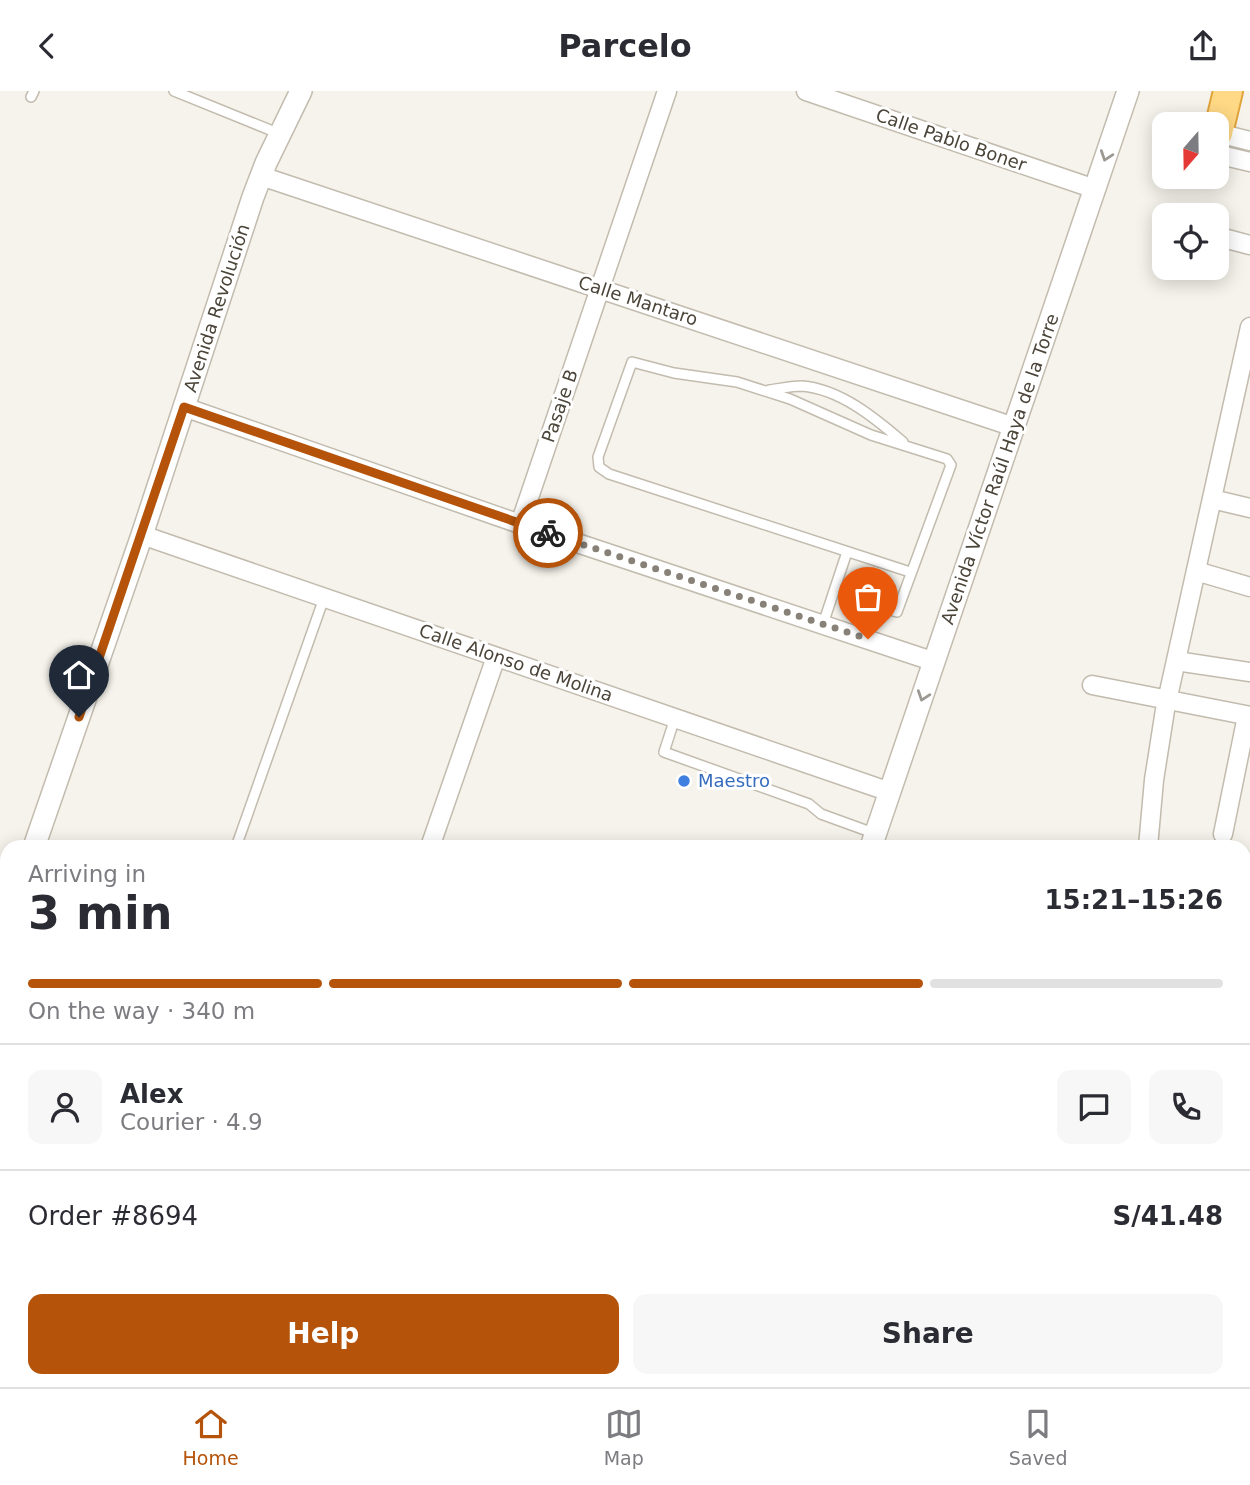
<!DOCTYPE html>
<html lang="en">
<head>
<meta charset="utf-8">
<style>
  :root { --surface:#fff; --page:#f7f7f7; --text:#2b2b33; --muted:#7c7c81; --line:#e1e1e2; --accent:#b45309 }
  body { margin:0; font-family:"DejaVu Sans",sans-serif; background:var(--page); color:var(--text); height:100vh; display:flex; flex-direction:column; font-size:26px; white-space:nowrap }
  * { box-sizing:border-box; margin:0 }
  p { font-size:23px; color:var(--muted) }
  .icon { flex:none; width:38px; height:38px; fill:none; stroke:currentColor; stroke-width:2; stroke-linecap:round; stroke-linejoin:round }
  .map { position:relative; flex:1; overflow:hidden }
  .side { position:absolute; left:0px; top:749px; width:1251px; height:548px; display:flex; flex-direction:column; background:var(--surface); border-radius:21px 21px 0 0; box-shadow:0 4px 18px #0003 }
  .side>* { flex:none }
  .needle { width:46px; rotate:200deg }
  .buttons { position:absolute; left:1152px; top:21px; display:grid; gap:14px }
  .buttons a { display:grid; place-items:center; width:77px; height:77px; border-radius:14px; background:var(--surface); box-shadow:0 4px 18px #0003; font-size:35px }
  .pin { position:absolute; display:grid; place-items:center; width:60px; height:60px; color:#fff; margin:-72px -30px; border-radius:50% 50% 50% 0; rotate:-45deg; box-shadow:0 0 7px #0007 }
  .pin .icon { rotate:45deg }
  .courier { position:absolute; display:grid; place-items:center; width:70px; height:70px; margin:-35px; border:5px solid #b45309; border-radius:50%; background:#fff; color:#222; box-shadow:0 2px 9px #0007 }
  .summary em { font-style:normal; font-weight:700 }
  .summary div { display:flex; flex-direction:column-reverse }
  .summary { display:flex; align-items:center; justify-content:space-between; height:119px; padding:0 28px }
  h1 { font-size:46px; font-weight:700; line-height:52px }
  .bar { display:grid; grid-template-columns:repeat(4,1fr); gap:10px 7px; align-content:center; height:84px; padding:0 28px }
  .bar i { height:9px; border-radius:5px; background:var(--line) }
  .bar .selected { background:var(--accent) }
  .bar p { grid-column:span 4 }
  .line { display:flex; align-items:center; gap:18px; padding:0 28px; border-top:2px solid var(--line) }
  .line div { flex:1 }
  .round { display:grid; place-items:center; flex:none; width:74px; height:74px; border-radius:14px; background:var(--page) }
  .action { display:flex; gap:14px; margin-top:auto; padding:14px 28px }
  .action a { flex:1; height:80px; border-radius:14px; background:var(--accent); color:#fff; font-size:28px; font-weight:700; line-height:80px; text-align:center }
  .action a+a { background:var(--page); color:var(--text) }
  header { display:flex; justify-content:space-between; align-items:center; height:91px; padding:0 28px; background:var(--surface); font-size:32px; font-weight:700 }
  .dock { display:flex; justify-content:space-around; align-items:center; height:98px; border-top:2px solid var(--line); background:var(--surface); font-size:19px; color:var(--muted) }
  .dock a { display:grid; justify-items:center; gap:4px }
  .dock .selected { color:var(--accent) }
  .map>svg:first-child { display:block }
  .lines { fill:none; stroke-linecap:round; stroke-linejoin:round }
  .service-casing { stroke:#c2bbae; stroke-width:12 }
  .minor-casing { stroke:#c2bbae; stroke-width:21 }
  .tertiary-casing { stroke:#c2bbae; stroke-width:24 }
  .trunk-casing { stroke:#e0a43c; stroke-width:32 }
  .service { stroke:#fff; stroke-width:9 }
  .minor { stroke:#fff; stroke-width:18 }
  .tertiary { stroke:#fff; stroke-width:21 }
  .trunk { stroke:#ffd985; stroke-width:28 }
  .oneway { stroke:#9c9892 }
  .done { stroke:#878178; stroke-width:7; stroke-dasharray:0 12.6 }
  .route { stroke:#b45309; stroke-width:9 }
  .shop-dot { fill:#3f7fe0; stroke:#fff; stroke-width:2.5 }
  .labels { text-anchor:middle; stroke-width:6; stroke-linejoin:round; paint-order:stroke }
  .street-label { font-size:18px; fill:#4b4439; stroke:#fff }
  .shop-label { font-size:18px; fill:#366cbe; stroke:#fff; text-anchor:start }
</style>
</head>
<body>
<header><svg class="icon" aria-label="back" viewBox="0 0 24 24"><path d="M15 5l-7 7 7 7"/></svg>Parcelo<svg class="icon" aria-label="share" viewBox="0 0 24 24"><path d="M12 15V3M7 8l5-5 5 5M5 13v7h14v-7"/></svg></header>
<div class="map">
<svg width="1250" height="1296" viewBox="0 0 1250 1296">
  <rect width="100%" height="100%" fill="#f6f3ec"/>
  <g class="lines">
    <g class="service-casing">
      <path id="service" d="M174,0L280,43
        M31,6L34,0
        M769,299C779,298 791,295 802,295C840,298 875,327 903,351
        M878,516L897,521L951,374L947,368L871,344L790,308L737,291L674,282L632,271L598,366L599,376L609,383L910,481
        M823,533L847,461
        M675,627L664,661L809,713L821,723L876,743
        M236,756L324,507
        M0,913L7,915"/>
    </g>
    <g class="minor-casing">
      <path id="minor" d="M806,0L1095,98
        M1218,42L1250,50
        M1216,63L1250,71
        M261,85L1014,336
        M1216,145L1250,154
        M184,316L520,433L935,571
        M1212,408L1250,417
        M520,433L667,0
        M142,444L890,701
        M1196,480L1250,496
        M1176,570L1250,581
        M1092,594L1250,625
        M1223,743L1247,625
        M430,756L496,566
        M1148,756L1154,689L1165,619L1250,236
        M1244,856L1250,854
        M1244,1034L1250,1038
        M0,1154L7,1156
        M399,1290L417,1296
        M938,1290L957,1296
        M19,1296L21,1290
        M103,1296L106,1290
        M184,1296L186,1290
        M266,1296L268,1290
        M351,1296L353,1290
        M834,1296L836,1290
        M921,1296L923,1290
        M1008,1296L1010,1290
        M1243,1296L1249,1289L1250,1279"/>
    </g>
    <g class="tertiary-casing">
      <path id="tertiary" d="M34,756L142,444L253,106L266,72L301,0
        M871,756L1128,0
        M0,854L7,834
        M0,1037H7
        M0,1061L7,1060
        M691,1296L693,1290
        M718,1296L720,1290"/>
    </g>
    <g class="trunk-casing">
      <path id="trunk" d="M1218,42L1228,0"/>
    </g>
    <use href="#service" class="service"/>
    <use href="#minor" class="minor"/>
    <use href="#tertiary" class="tertiary"/>
    <use href="#trunk" class="trunk"/>
  </g>
  <defs><path id="oneway-chevron" d="M-2-3.5L2.5 0L-2 3.5" fill="none" stroke-width="1.6" stroke-linecap="round" stroke-linejoin="round" transform="scale(1.75)"/></defs>
  <g class="oneway">
    <use href="#oneway-chevron" transform="translate(1106 65) rotate(109)"/>
    <use href="#oneway-chevron" transform="translate(923 605) rotate(109)"/>
  </g>
  <g class="lines">
    <path class="done" d="M548,442L868,548"/>
    <path class="route" d="M79,626L184,316L548,442"/>
  </g>
  <circle class="shop-dot" cx="684" cy="690" r="7"/>
  <g class="labels">
    <g class="street-label">
      <text transform="translate(951 49) rotate(19)" y="6">Calle Pablo Boner</text>
      <text transform="translate(638 210) rotate(18)" y="6">Calle Mantaro</text>
      <text transform="translate(217 217) rotate(-72)" y="6">Avenida Revolución</text>
      <text transform="translate(560 315) rotate(-71)" y="6">Pasaje B</text>
      <text transform="translate(1000 378) rotate(-71)" y="6">Avenida Víctor Raúl Haya de la Torre</text>
      <text transform="translate(516 572) rotate(19)" y="6">Calle Alonso de Molina</text>
    </g>
    <g class="shop-label">
      <text x="698" y="696">Maestro</text>
    </g>
  </g>
</svg>
<div class="buttons">
<a><svg class="needle" viewBox="-14 -14 28 28"><path d="M0-13l5 13h-10z" fill="#e53935"/><path d="M0 13l5-13h-10z" fill="#7c7c81"/></svg></a>
<a><svg class="icon" aria-label="locate" viewBox="0 0 24 24"><circle cx="12" cy="12" r="6"/><path d="M12 2v4M12 18v4M2 12h4M18 12h4"/></svg></a>
</div>
<div class="pin" style="left:868px;top:548px;background:#ea580c"><svg class="icon" aria-label="bag" viewBox="0 0 24 24"><path d="M5 8h14l-1 12H6zM9 8a3 3 0 0 1 6 0"/></svg></div>
<div class="pin" style="left:79px;top:626px;background:#1f2937"><svg class="icon" aria-label="home" viewBox="0 0 24 24"><path d="M3 11l9-7 9 7M6 9v11h12V9"/></svg></div>
<div class="courier" style="left:548px;top:442px"><svg class="icon" aria-label="bike" viewBox="0 0 24 24"><circle cx="6" cy="16" r="4"/><circle cx="18" cy="16" r="4"/><path d="M6 16l4-8h5l3 8M10 8l3 8H6M13 5h3"/></svg></div>
<section class="side">
<div class="summary"><div><h1>3 min</h1><p>Arriving in</p></div><em>15:21–15:26</em></div>
<div class="bar"><i class="selected"></i><i class="selected"></i><i class="selected"></i><i></i><p>On the way · 340 m</p></div>
<div class="line" style="height:126px"><a class="round"><svg class="icon" aria-label="person" viewBox="0 0 24 24"><circle cx="12" cy="8" r="4"/><path d="M4 21q1-7 8-7t8 7"/></svg></a><div><b>Alex</b><p>Courier · 4.9</p></div><a class="round"><svg class="icon" aria-label="chat" viewBox="0 0 24 24"><path d="M4 5h16v11H9l-5 4z"/></svg></a><a class="round"><svg class="icon" aria-label="phone" viewBox="0 0 24 24"><path d="M5 4h4l2 5-3 2q2 4 5 5l2-3 5 2v4C11 20 4 13 5 4z"/></svg></a></div>
<div class="line" style="height:91px"><div>Order #8694</div><b>S/41.48</b></div>
<div class="action"><a>Help</a><a>Share</a></div>
</section>
</div>
<nav class="dock">
<a class="selected"><svg class="icon" aria-label="home" viewBox="0 0 24 24"><path d="M3 11l9-7 9 7M6 9v11h12V9"/></svg>Home</a>
<a><svg class="icon" aria-label="map" viewBox="0 0 24 24"><path d="M3 6l6-2 6 2 6-2v14l-6 2-6-2-6 2zM9 4v14M15 6v14"/></svg>Map</a>
<a><svg class="icon" aria-label="saved" viewBox="0 0 24 24"><path d="M7 4h10v16l-5-4-5 4z"/></svg>Saved</a>
</nav>
</body>
</html>
